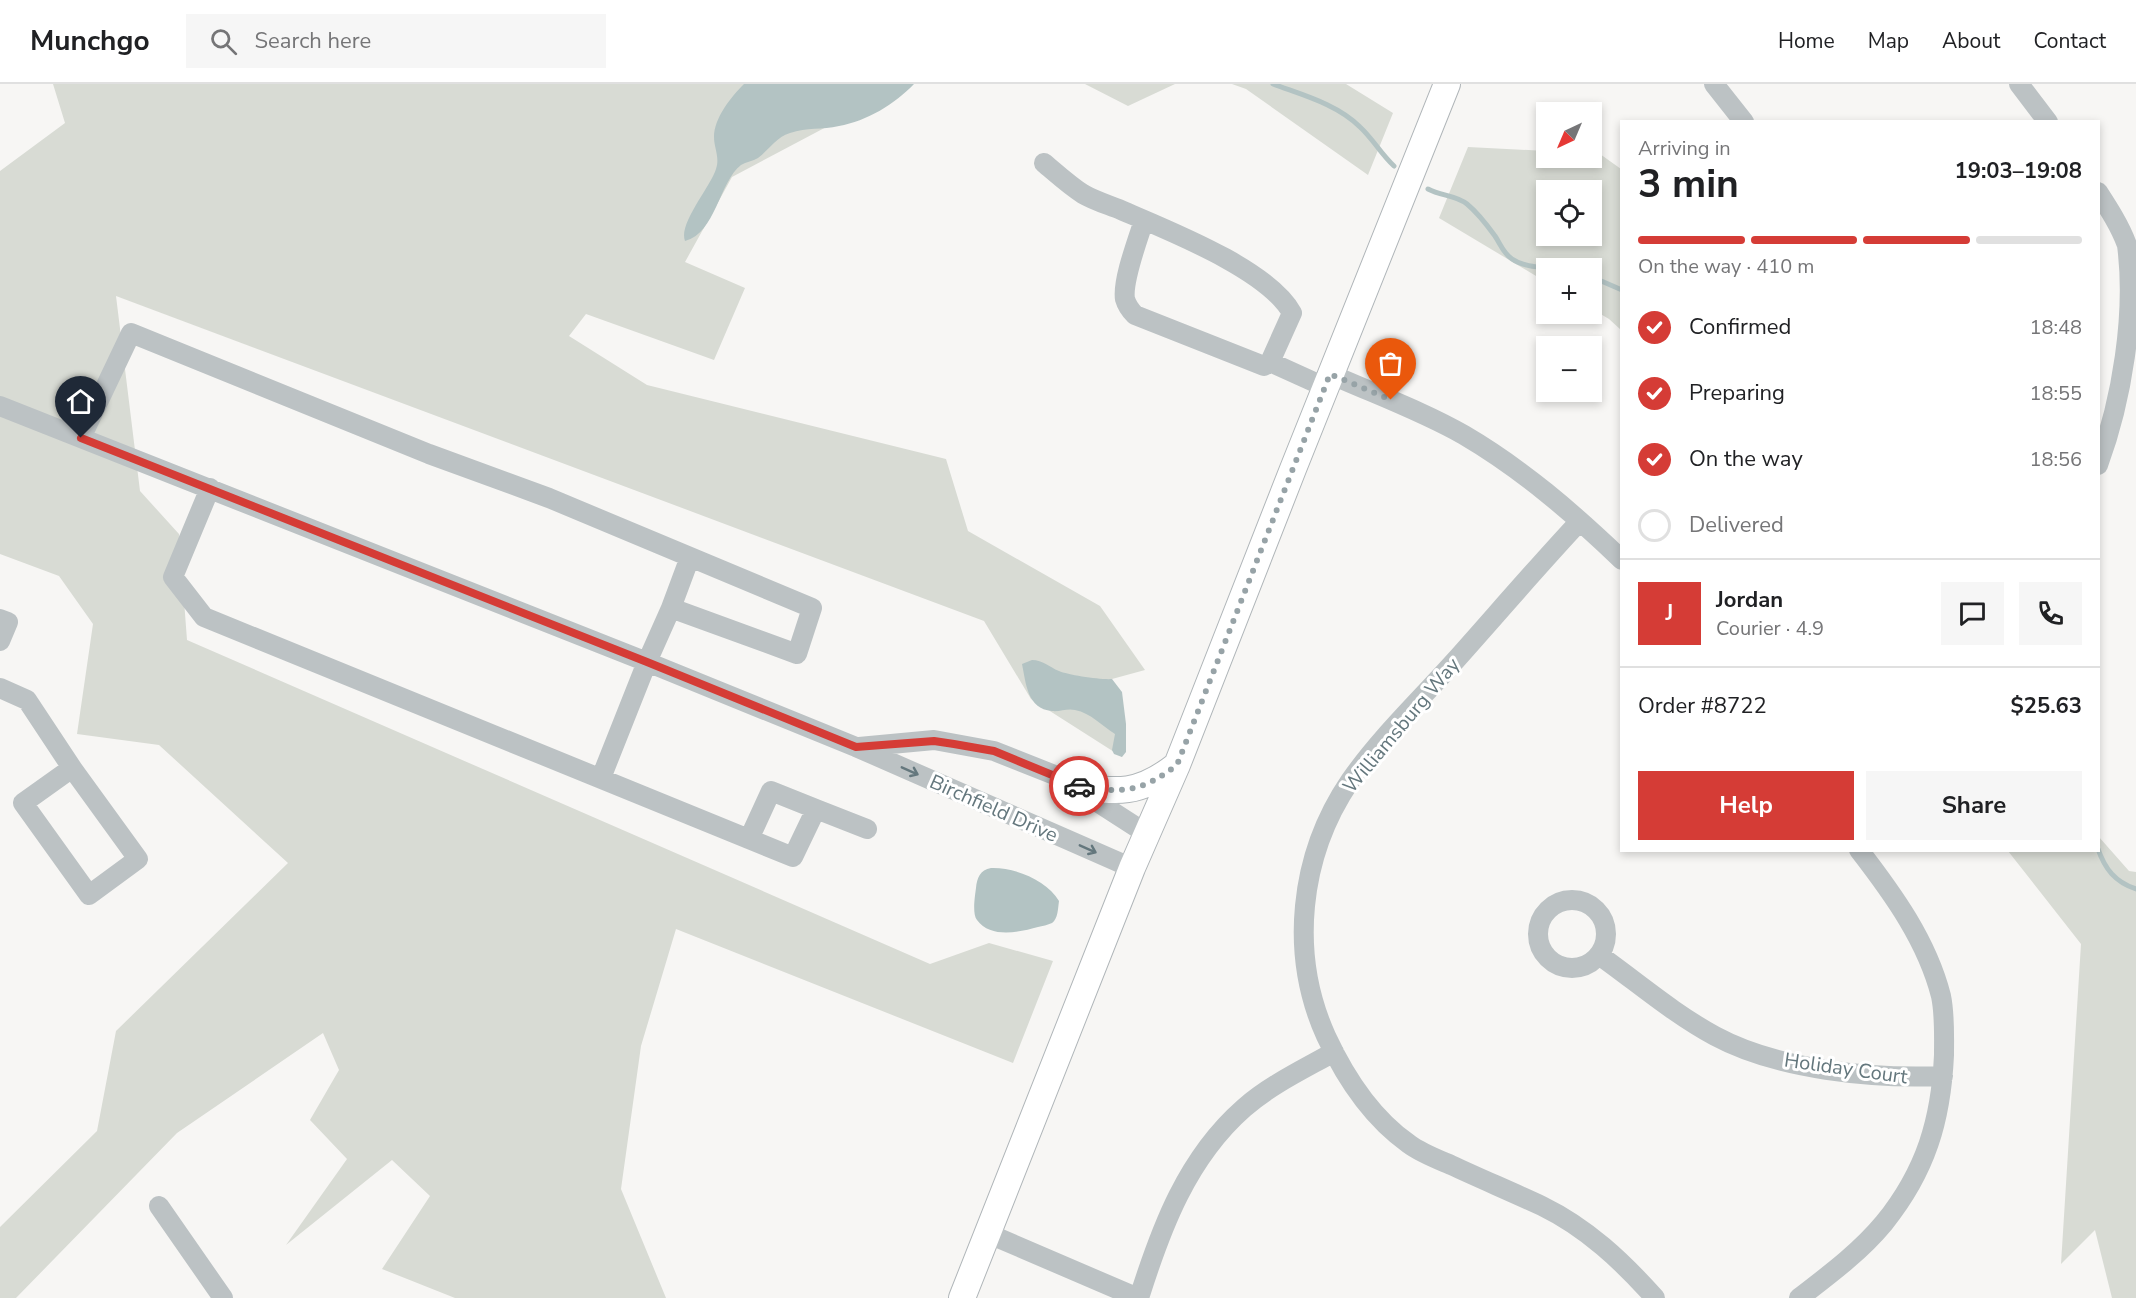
<!DOCTYPE html>
<html lang="en">
<head>
<meta charset="utf-8">
<style>
  :root { --surface:#fff; --page:#f6f6f6; --text:#202124; --muted:#757577; --line:#e0e0e0; --accent:#d53c36 }
  body { margin:0; font-family:"Nunito Sans",sans-serif; background:var(--page); color:var(--text); height:100vh; display:flex; flex-direction:column; font-size:22px; white-space:nowrap }
  * { box-sizing:border-box; margin:0 }
  p { font-size:20px; color:var(--muted) }
  .icon { flex:none; width:33px; height:33px; fill:none; stroke:currentColor; stroke-width:2; stroke-linecap:round; stroke-linejoin:round }
  .map { position:relative; flex:1; overflow:hidden }
  .side { position:absolute; left:1620px; top:36px; width:480px; height:732px; display:flex; flex-direction:column; background:var(--surface); border-radius:0px; box-shadow:0 3px 9px #0003 }
  .side>* { flex:none }
  .needle { width:39px; rotate:224deg }
  .fabs { position:absolute; left:1536px; top:18px; display:grid; gap:12px }
  .fabs a { display:grid; place-items:center; width:66px; height:66px; border-radius:0px; background:var(--surface); box-shadow:0 3px 9px #0003; font-size:30px }
  .pin { position:absolute; display:grid; place-items:center; width:51px; height:51px; color:#fff; margin:-62px -26px; border-radius:50% 50% 50% 0; rotate:-45deg; box-shadow:0 0 6px #0007 }
  .pin .icon { rotate:45deg }
  .courier { position:absolute; display:grid; place-items:center; width:60px; height:60px; margin:-30px; border:4px solid #d53c36; border-radius:50%; background:#fff; color:#222; box-shadow:0 2px 8px #0007 }
  .headline em { font-style:normal; font-weight:700 }
  .headline div { display:flex; flex-direction:column-reverse }
  .headline { display:flex; align-items:center; justify-content:space-between; height:102px; padding:0 18px }
  h1 { font-size:39px; font-weight:700; line-height:45px }
  .bar { display:grid; grid-template-columns:repeat(4,1fr); gap:9px 6px; align-content:center; height:72px; padding:0 18px }
  .bar i { height:8px; border-radius:4px; background:var(--line) }
  .bar .on { background:var(--accent) }
  .bar p { grid-column:span 4 }
  .line { display:flex; align-items:center; gap:15px; padding:0 18px; border-top:2px solid var(--line) }
  .line div { flex:1 }
  .round { display:grid; place-items:center; flex:none; width:63px; height:63px; border-radius:0px; background:var(--page) }
  ol { padding:0 18px; list-style:none }
  li { display:flex; align-items:center; gap:18px; height:66px }
  li p { margin-inline-start:auto }
  li .icon { padding:6px; border-radius:50%; background:var(--accent); color:#fff; stroke-width:4 }
  li:last-child { color:var(--muted) }
  li i { width:33px; height:33px; border:3px solid var(--line); border-radius:50% }
  .button { display:flex; gap:12px; margin-top:auto; padding:12px 18px }
  .button a { flex:1; height:69px; border-radius:0px; background:var(--accent); color:#fff; font-size:24px; font-weight:700; line-height:69px; text-align:center }
  .button a+a { background:var(--page); color:var(--text) }
  header { display:flex; align-items:center; gap:36px; box-sizing:border-box; height:84px; padding:0 30px; background:var(--surface); border-bottom:2px solid var(--line) }
  header strong { font-size:28px }
  nav { display:flex; gap:33px; margin-inline-start:auto; font-size:21px }
  .search { width:420px; height:54px; background:var(--page); display:flex; align-items:center; gap:15px; box-sizing:border-box; padding:0 21px; border-radius:0px; color:var(--muted); font-size:22px }
  .map>svg:first-child { display:block }
  .green { fill:#d8dbd4; fill-rule:evenodd }
  .water { fill:#b3c3c3 }
  .lines { fill:none; stroke-linecap:round; stroke-linejoin:round }
  .stream { stroke:#b3c3c3; stroke-width:5 }
  .major-casing { stroke:#b0b6b9; stroke-width:28 }
  .minor { stroke:#bcc2c4; stroke-width:20 }
  .major { stroke:#fff; stroke-width:26 }
  .oneway { stroke:#64777d }
  .done { stroke:#97a3a7; stroke-width:6; stroke-dasharray:0 10.8 }
  .route { stroke:#d53c36; stroke-width:8 }
  .labels { text-anchor:middle; stroke-width:6; stroke-linejoin:round; paint-order:stroke }
  .street-label { font-size:20px; fill:#64777d; stroke:#fff }
</style>
</head>
<body>
<header>
<strong>Munchgo</strong>
<div class="search"><svg class="icon" aria-label="search" viewBox="0 0 24 24"><circle cx="10" cy="10" r="6"/><path d="M15 15l6 6"/></svg>Search here</div>
<nav><a>Home</a><a>Map</a><a>About</a><a>Contact</a></nav>
</header>
<div class="map">
<svg width="2136" height="1214" viewBox="0 0 2136 1214">
  <rect width="100%" height="100%" fill="#f7f6f4"/>
  <path class="green" d="M53,0H895L883,13L732,93L685,178L745,204L714,276L586,230L569,252L647,301L946,375L968,447L1100,522L1145,586L1112,595L1122,673L1031,615L984,537L116,212L140,407L179,450L187,556L930,880L989,859L1053,877L1013,979L676,845L641,962L621,1105L666,1214H455L382,1185L430,1112L392,1076L286,1161L347,1075L310,1036L339,986L323,949L177,1049L16,1214H0V1143L97,1047L116,947L288,779L159,661L77,650L93,540L59,492L0,470V87L65,39Z
    M1085,0H1175L1128,22Z
    M1232,0H1346L1393,29L1368,91L1246,5Z
    M1468,63L1546,67V74H1592V70H1600L1621,85V246L1609,235L1592,225V184H1546V198L1439,134ZM1592,106V152H1546V106Z
    M2099,753L2129,787L2136,788V1214H2112L2095,1146L2061,1180L2081,860L2008,767L2098,766Z"/>
  <path class="water" d="M744,0H914C895,20 867,37 839,42C822,46 807,43 790,49C775,54 770,65 758,74C753,77 746,78 741,81C719,98 716,149 685,157C678,140 711,102 716,85C720,73 714,64 714,53C714,34 731,13 744,0Z
    M1032,576C1043,576 1049,583 1059,587C1068,591 1101,596 1112,595L1122,608L1126,640V668L1122,673L1114,670L1112,666L1115,650C1102,642 1091,629 1075,626C1067,624 1060,628 1052,627C1027,625 1026,599 1022,580Z
    M991,784C1014,783 1047,796 1059,817C1058,824 1058,835 1052,839C1048,841 1042,842 1038,843C1020,848 991,855 977,836C972,830 975,812 976,804C977,794 980,786 991,784Z"/>
  <g class="lines">
    <path class="stream" d="M1273,0C1302,11 1337,20 1360,43C1373,55 1381,70 1394,82
      M1428,105C1441,112 1456,111 1467,120C1478,129 1487,141 1495,152C1501,161 1503,169 1512,175C1522,182 1536,183 1548,184
      M1592,193L1622,206
      M2098,765C2105,785 2115,798 2136,805"/>
    <g class="major-casing">
      <path id="major" d="M1073,701C1118,709 1139,711 1177,681
        M962,1214L1132,784L1177,681L1293,385L1447,0"/>
    </g>
    <path class="minor" d="M1714,0L1744,38
      M2019,0L2048,38
      M1044,79C1056,89 1069,101 1083,110C1095,117 1109,121 1121,126C1167,146 1268,185 1292,229L1270,278L1264,282L1135,231C1130,226 1127,222 1125,215C1122,197 1138,155 1144,136
      M2098,108C2109,125 2120,142 2127,161C2136,230 2122,316 2098,381
      M1270,278L1325,303
      M1330,290C1375,310 1422,327 1464,351C1522,385 1573,429 1622,476
      M0,322L647,578L856,663L1132,784
      M81,354L131,249L429,370L549,414L812,524L797,570L671,524L647,578L601,694
      M210,404L173,493L204,533L793,773L816,725L867,745
      M1580,437C1537,483 1496,531 1454,578C1419,617 1380,654 1350,697C1299,772 1289,870 1326,952C1345,993 1372,1034 1409,1060C1421,1069 1437,1075 1451,1081C1481,1095 1512,1108 1542,1122C1587,1144 1622,1177 1655,1214
      M671,524L690,473
      M0,535L8,538L0,557
      M0,604L27,616L72,684
      M859,663L934,656L994,667L1057,692L1147,750
      M72,684L138,775L89,811L23,719Z
      M749,755L771,707L816,725
      M1538 850a34 34 0 1 1 68 0a34 34 0 1 1-68 0Z
      M1599,871C1637,898 1674,930 1715,952C1778,986 1873,995 1943,992
      M159,1122L223,1214
      M989,1150L1138,1214
      M1139,1214C1161,1144 1187,1074 1244,1024C1270,1001 1304,985 1334,968
      M1799,1214C1829,1191 1860,1168 1884,1139C1926,1087 1941,1036 1944,971C1944,952 1945,931 1941,912C1927,857 1893,810 1859,766"/>
    <use href="#major" class="major"/>
  </g>
  <defs><path id="oneway-shaft" d="M-6 0H5M1.5-3L5.5 0L1.5 3" fill="none" stroke-width="1.6" stroke-linecap="round" stroke-linejoin="round" transform="scale(1.5)"/></defs>
  <g class="oneway">
    <use href="#oneway-shaft" transform="translate(910 687) rotate(24)"/>
    <use href="#oneway-shaft" transform="translate(1088 765) rotate(24)"/>
  </g>
  <g class="lines">
    <path class="done" d="M1079,702C1122,710 1142,708 1177,681L1330,290L1391,316"/>
    <path class="route" d="M81,354L647,578L856,663L934,657L954,660L994,667L1079,702"/>
  </g>
  <g class="labels">
    <g class="street-label">
      <text transform="translate(1401 641) rotate(-50)" y="7">Williamsburg Way</text>
      <text transform="translate(994 724) rotate(24)" y="7">Birchfield Drive</text>
      <text transform="translate(1846 984) rotate(8)" y="7">Holiday Court</text>
    </g>
  </g>
</svg>
<div class="fabs">
<a><svg class="needle" viewBox="-14 -14 28 28"><path d="M0-13l5 13h-10z" fill="#e53935"/><path d="M0 13l5-13h-10z" fill="#757577"/></svg></a>
<a><svg class="icon" aria-label="locate" viewBox="0 0 24 24"><circle cx="12" cy="12" r="6"/><path d="M12 2v4M12 18v4M2 12h4M18 12h4"/></svg></a>
<a>+</a>
<a>−</a>
</div>
<div class="pin" style="left:1391px;top:316px;background:#ea580c"><svg class="icon" aria-label="bag" viewBox="0 0 24 24"><path d="M5 8h14l-1 12H6zM9 8a3 3 0 0 1 6 0"/></svg></div>
<div class="pin" style="left:81px;top:354px;background:#1f2937"><svg class="icon" aria-label="home" viewBox="0 0 24 24"><path d="M3 11l9-7 9 7M6 9v11h12V9"/></svg></div>
<div class="courier" style="left:1079px;top:702px"><svg class="icon" aria-label="car" viewBox="0 0 24 24"><path d="M5 17H2v-5l4-1 3-4h7l3 4 3 1v5h-3M9 17h6M6 11h13"/><circle cx="7" cy="17" r="2"/><circle cx="17" cy="17" r="2"/></svg></div>
<section class="side">
<div class="headline"><div><h1>3 min</h1><p>Arriving in</p></div><em>19:03–19:08</em></div>
<div class="bar"><i class="on"></i><i class="on"></i><i class="on"></i><i></i><p>On the way · 410 m</p></div>
<ol>
<li><svg class="icon" aria-label="check" viewBox="0 0 24 24"><path d="M5 12l5 5 9-10"/></svg>Confirmed<p>18:48</p></li>
<li><svg class="icon" aria-label="check" viewBox="0 0 24 24"><path d="M5 12l5 5 9-10"/></svg>Preparing<p>18:55</p></li>
<li><svg class="icon" aria-label="check" viewBox="0 0 24 24"><path d="M5 12l5 5 9-10"/></svg>On the way<p>18:56</p></li>
<li><i></i>Delivered</li>
</ol>
<div class="line" style="height:108px"><b class="round" style="background:var(--accent);color:#fff">J</b><div><b>Jordan</b><p>Courier · 4.9</p></div><a class="round"><svg class="icon" aria-label="chat" viewBox="0 0 24 24"><path d="M4 5h16v11H9l-5 4z"/></svg></a><a class="round"><svg class="icon" aria-label="phone" viewBox="0 0 24 24"><path d="M5 4h4l2 5-3 2q2 4 5 5l2-3 5 2v4C11 20 4 13 5 4z"/></svg></a></div>
<div class="line" style="height:78px"><div>Order #8722</div><b>$25.63</b></div>
<div class="button"><a>Help</a><a>Share</a></div>
</section>
</div>
</body>
</html>
